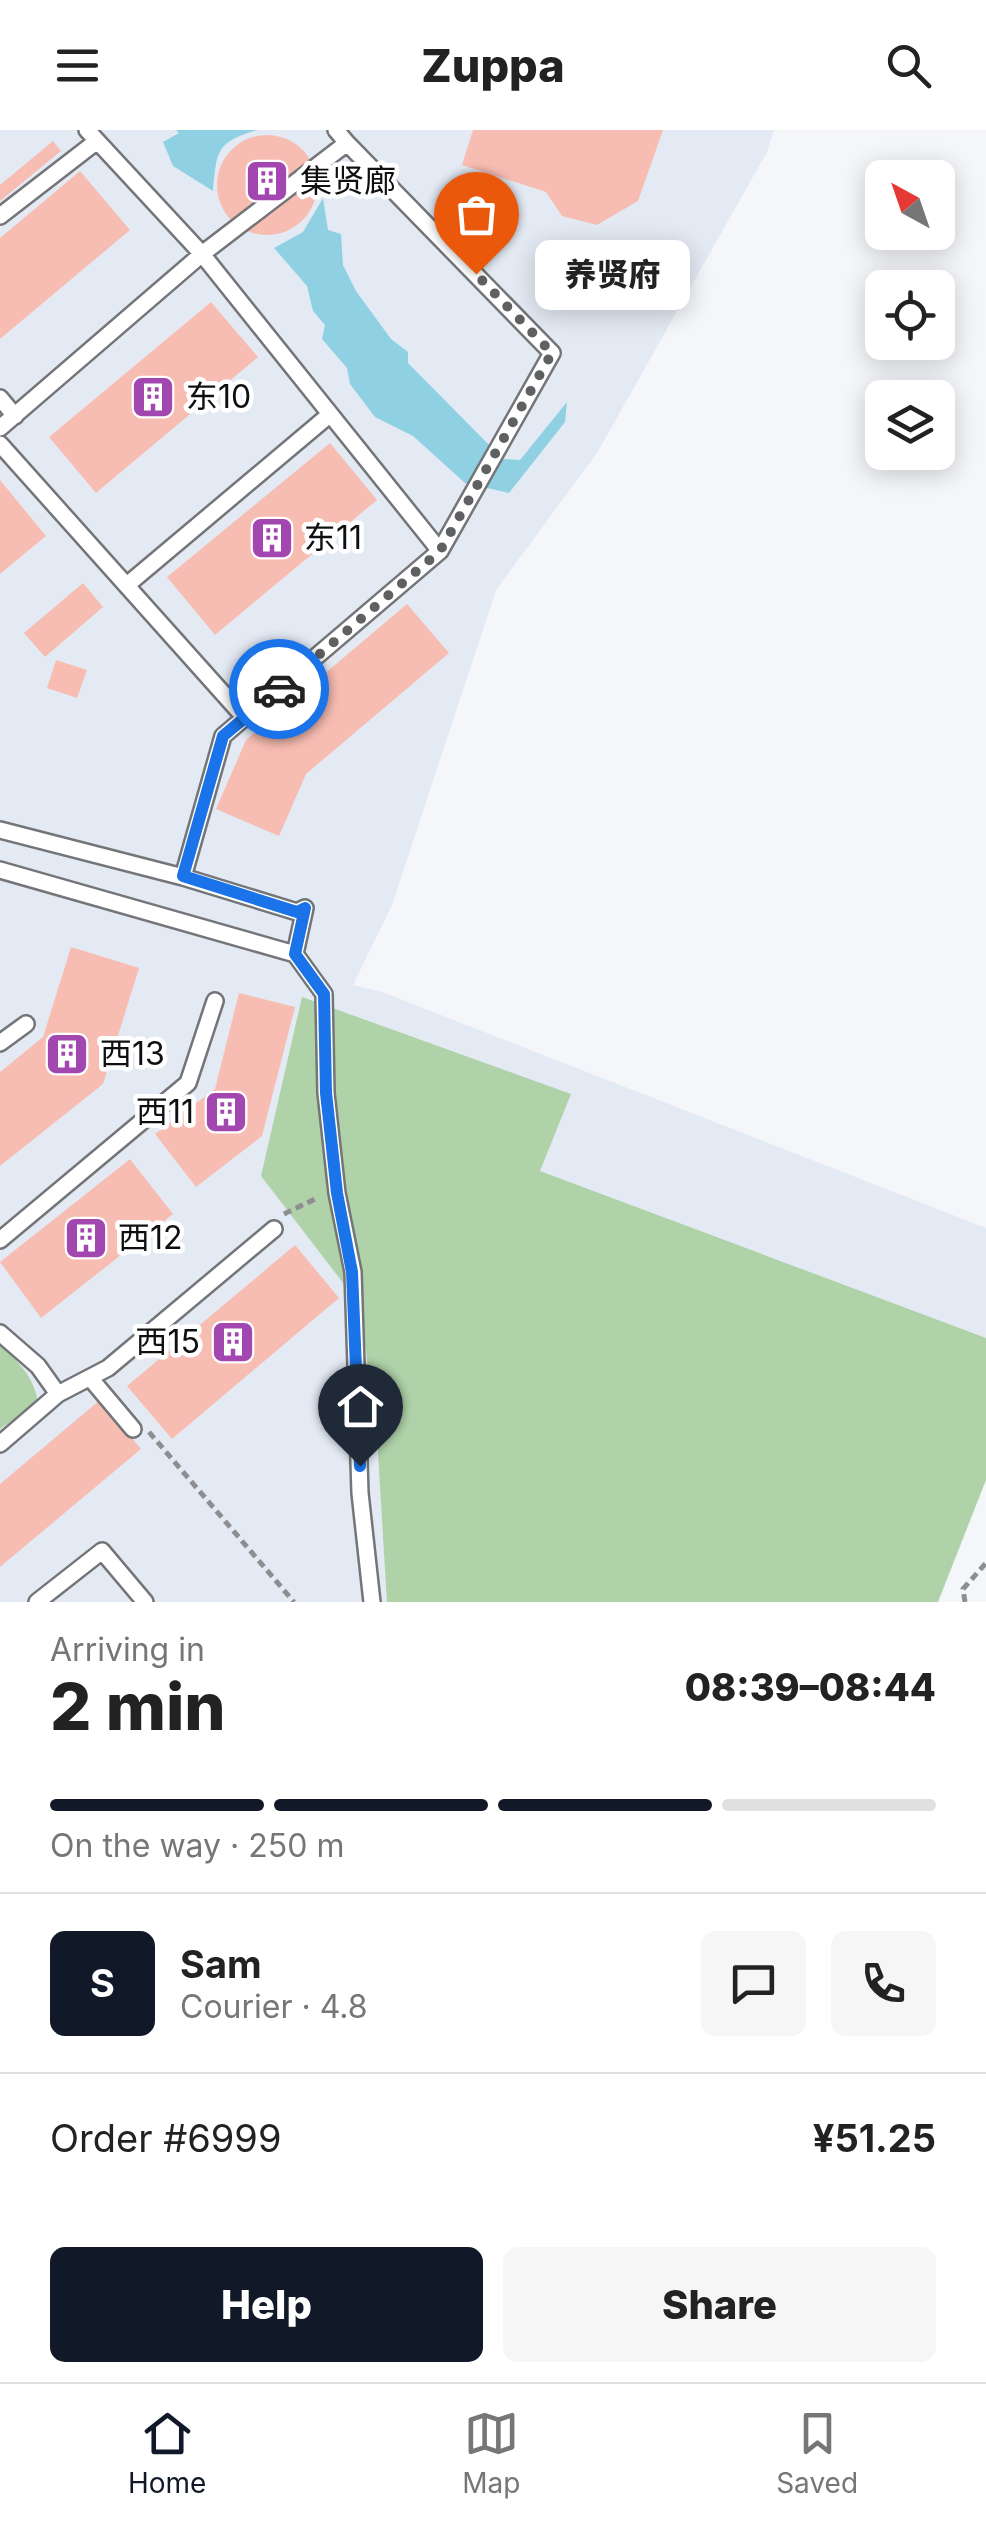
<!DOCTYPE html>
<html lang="en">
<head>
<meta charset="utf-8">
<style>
  :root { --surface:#fff; --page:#f6f6f6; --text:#222; --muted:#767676; --line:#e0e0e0; --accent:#111827 }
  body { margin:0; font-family:Inter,"Noto Sans SC",sans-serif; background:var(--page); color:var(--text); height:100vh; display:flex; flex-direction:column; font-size:38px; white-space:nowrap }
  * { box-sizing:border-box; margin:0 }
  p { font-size:32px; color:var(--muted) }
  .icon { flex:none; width:55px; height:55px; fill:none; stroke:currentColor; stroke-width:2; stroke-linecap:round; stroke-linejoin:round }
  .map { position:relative; height:1472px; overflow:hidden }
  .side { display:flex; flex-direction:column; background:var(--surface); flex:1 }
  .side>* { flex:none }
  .needle { width:65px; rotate:320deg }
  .buttons { position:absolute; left:865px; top:30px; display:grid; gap:20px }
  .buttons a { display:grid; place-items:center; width:90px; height:90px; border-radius:15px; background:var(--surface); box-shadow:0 5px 25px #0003; font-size:50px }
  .pin { position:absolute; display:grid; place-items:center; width:85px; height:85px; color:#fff; margin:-102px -42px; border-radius:50% 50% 50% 0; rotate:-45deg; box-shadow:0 0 10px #0007 }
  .pin .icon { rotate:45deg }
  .courier { position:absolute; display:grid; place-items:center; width:100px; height:100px; margin:-50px; border:8px solid #1a73e8; border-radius:50%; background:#fff; color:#222; box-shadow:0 2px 12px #0007 }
  .bubble { position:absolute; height:70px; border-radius:15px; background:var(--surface); box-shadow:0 5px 25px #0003; font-size:32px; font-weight:800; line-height:70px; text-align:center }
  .head em { font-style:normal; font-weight:800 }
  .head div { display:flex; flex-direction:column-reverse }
  .head { display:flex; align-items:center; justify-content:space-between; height:170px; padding:0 50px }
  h1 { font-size:65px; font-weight:800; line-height:75px }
  .bar { display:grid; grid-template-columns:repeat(4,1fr); gap:15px 10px; align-content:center; height:120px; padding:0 50px }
  .bar i { height:12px; border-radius:8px; background:var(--line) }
  .bar .on { background:var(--accent) }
  .bar p { grid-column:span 4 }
  .line { display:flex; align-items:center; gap:25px; padding:0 50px; border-top:2px solid var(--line) }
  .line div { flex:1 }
  .round { display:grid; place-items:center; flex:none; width:105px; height:105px; border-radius:15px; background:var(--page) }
  .action { display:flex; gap:20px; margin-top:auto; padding:20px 50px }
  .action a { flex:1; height:115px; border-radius:15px; background:var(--accent); color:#fff; font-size:40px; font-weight:800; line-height:115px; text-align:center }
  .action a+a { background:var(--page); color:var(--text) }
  header { display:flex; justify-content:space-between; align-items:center; height:130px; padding:0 50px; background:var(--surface); font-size:45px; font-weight:800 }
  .menu { display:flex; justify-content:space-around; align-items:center; height:140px; border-top:2px solid var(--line); background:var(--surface); font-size:28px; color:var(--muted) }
  .menu a { display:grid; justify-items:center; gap:5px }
  .menu .on { color:var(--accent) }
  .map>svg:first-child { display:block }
  .built { fill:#e4eaf4 }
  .green { fill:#afd2a9 }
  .water { fill:#8fd1e2 }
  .building { fill:#f8bdb2 }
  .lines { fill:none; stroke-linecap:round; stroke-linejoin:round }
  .service-casing { stroke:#747578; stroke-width:20 }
  .path { stroke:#8c8e90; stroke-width:5; stroke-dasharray:8 5; stroke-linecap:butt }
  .service { stroke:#fff; stroke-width:15 }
  .done { stroke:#5e6062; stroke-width:10; stroke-dasharray:0 18 }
  .route { stroke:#1a73e8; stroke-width:12 }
  .labels { text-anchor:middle; stroke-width:9; stroke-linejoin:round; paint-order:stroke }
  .poi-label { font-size:32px; fill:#0e0f10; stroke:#fff; text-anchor:start }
</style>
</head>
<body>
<header><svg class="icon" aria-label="menu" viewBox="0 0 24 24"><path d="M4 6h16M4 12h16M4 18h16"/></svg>Zuppa<svg class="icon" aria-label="search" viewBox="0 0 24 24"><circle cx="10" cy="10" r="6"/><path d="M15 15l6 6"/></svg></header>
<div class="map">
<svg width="986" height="1472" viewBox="0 0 986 1472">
  <rect width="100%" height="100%" fill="#f4f6f9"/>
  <path class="built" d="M0,0H774L767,22L597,323L496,460L392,775L353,855L382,862L986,1098V1345L934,1472H0Z"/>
  <path class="green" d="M302,867L571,964L540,1041L986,1208V1350L938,1472H387L377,1307L360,1175L261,1046Z
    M0,1215C19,1233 33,1245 38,1272L0,1299Z"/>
  <path class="water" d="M176,0H258C215,12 217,22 213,61L173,36L163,12L179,3Z
    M323,68L328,100L341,104L343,135L356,161L391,209L408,222V233L503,329L520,330L567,272L565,292L509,363L465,353L413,306L375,287L350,254L347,238L322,209L325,195L313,181L307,156L274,118L303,102Z"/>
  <path class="building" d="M473,0H663L638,71L597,95L562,86L546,62L462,35Z
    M217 55a50 50 0 1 1 100 0a50 50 0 1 1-100 0Z
    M53,11L61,21L0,71V55Z
    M80,41L130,100L0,209V108Z
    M211,172L258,227L96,363L49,307Z
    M330,313L377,370L215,505L167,447Z
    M0,350L46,406L0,444Z
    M83,453L103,477L45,527L24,503Z
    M407,474L449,523L306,644L279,706L216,679L246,610Z
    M56,530L87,540L77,568L47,558Z
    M71,817L139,838L103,954L0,1036V942L43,907Z
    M239,863L295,877L262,1006L196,1057L155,1004L215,959Z
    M130,1029L173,1084L41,1188L0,1132Z
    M295,1115L339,1168L172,1309L127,1256Z
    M100,1270L141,1319L0,1437V1354Z"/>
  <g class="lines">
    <g class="service-casing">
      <path id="service" d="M87,0L202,124L440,421
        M0,86L97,11
        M0,268L15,286
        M0,298L202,124L347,13L336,0
        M0,314L245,588
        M127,455L328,286
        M0,700L183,747L297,782L305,778L295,824L0,740
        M183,747L223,606L440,421L552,223L347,13
        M295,824L324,864L326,963L337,1063L353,1142L360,1363L372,1472
        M0,913L26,894
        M0,1110L188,953L215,871
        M0,1203L38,1236L58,1264L0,1314
        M91,1249L133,1299
        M58,1264L108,1238L274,1099
        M37,1472L102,1421L145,1472"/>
    </g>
    <path class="path" d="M284,1084L319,1067
      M149,1302L294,1472
      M965,1472L963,1459L986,1433"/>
    <use href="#service" class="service"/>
  </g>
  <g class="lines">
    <path class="done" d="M279,559L440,421L552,223L476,144"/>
    <path class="route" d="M279,559L223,606L183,746L297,782L305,778L295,824L324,864L326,963L337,1063L352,1142L360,1336"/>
  </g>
  <defs>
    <g id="building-square" transform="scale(2.25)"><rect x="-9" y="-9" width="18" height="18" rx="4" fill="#a246b0" stroke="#fff"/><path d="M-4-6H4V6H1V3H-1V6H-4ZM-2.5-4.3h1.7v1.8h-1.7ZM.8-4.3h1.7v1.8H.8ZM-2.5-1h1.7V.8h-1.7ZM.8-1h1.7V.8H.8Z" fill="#fff"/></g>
  </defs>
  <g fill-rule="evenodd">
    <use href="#building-square" x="267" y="51"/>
    <use href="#building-square" x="153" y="267"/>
    <use href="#building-square" x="272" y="408"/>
    <use href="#building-square" x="67" y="924"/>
    <use href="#building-square" x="226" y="982"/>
    <use href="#building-square" x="86" y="1108"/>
    <use href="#building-square" x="233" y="1212"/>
  </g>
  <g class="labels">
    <g class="poi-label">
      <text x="300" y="62">集贤廊</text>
      <text x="186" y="278">东10</text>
      <text x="304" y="419">东11</text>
      <text x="100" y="935">西13</text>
      <text x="194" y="993" text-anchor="end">西11</text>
      <text x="118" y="1119">西12</text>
      <text x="200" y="1223" text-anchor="end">西15</text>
    </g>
  </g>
</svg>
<div class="buttons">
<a><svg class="needle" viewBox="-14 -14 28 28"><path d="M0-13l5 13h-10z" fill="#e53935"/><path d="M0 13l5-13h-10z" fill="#767676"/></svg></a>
<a><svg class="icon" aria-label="locate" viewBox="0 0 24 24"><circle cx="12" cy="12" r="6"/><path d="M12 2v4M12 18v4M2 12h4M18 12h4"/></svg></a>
<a><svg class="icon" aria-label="layers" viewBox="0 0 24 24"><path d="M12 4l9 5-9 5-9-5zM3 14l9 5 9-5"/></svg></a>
</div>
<div class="pin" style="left:476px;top:144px;background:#ea580c"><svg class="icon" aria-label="bag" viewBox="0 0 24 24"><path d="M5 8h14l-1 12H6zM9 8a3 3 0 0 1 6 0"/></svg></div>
<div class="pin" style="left:360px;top:1336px;background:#1f2937"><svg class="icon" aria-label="home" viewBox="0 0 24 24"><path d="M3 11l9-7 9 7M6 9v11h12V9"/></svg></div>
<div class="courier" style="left:279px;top:559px"><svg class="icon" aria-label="car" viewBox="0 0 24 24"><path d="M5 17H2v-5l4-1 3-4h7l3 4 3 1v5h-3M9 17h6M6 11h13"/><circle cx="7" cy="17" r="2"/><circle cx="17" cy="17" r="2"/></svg></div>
<div class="bubble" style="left:535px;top:110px;width:155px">养贤府</div>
</div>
<section class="side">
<div class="head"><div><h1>2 min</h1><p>Arriving in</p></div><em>08:39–08:44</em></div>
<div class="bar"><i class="on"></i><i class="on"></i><i class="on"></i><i></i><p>On the way · 250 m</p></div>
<div class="line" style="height:180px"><b class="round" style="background:var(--accent);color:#fff">S</b><div><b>Sam</b><p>Courier · 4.8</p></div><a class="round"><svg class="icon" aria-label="chat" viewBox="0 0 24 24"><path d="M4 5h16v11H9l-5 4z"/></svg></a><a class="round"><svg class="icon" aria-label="phone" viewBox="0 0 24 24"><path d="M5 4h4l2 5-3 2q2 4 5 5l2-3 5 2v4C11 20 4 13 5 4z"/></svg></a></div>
<div class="line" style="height:130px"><div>Order #6999</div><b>¥51.25</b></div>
<div class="action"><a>Help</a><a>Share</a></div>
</section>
<nav class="menu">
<a class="on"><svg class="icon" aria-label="home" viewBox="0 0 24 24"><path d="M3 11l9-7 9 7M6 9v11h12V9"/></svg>Home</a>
<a><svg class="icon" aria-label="map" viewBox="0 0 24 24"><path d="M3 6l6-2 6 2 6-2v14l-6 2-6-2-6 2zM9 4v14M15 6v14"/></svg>Map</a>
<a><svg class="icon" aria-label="saved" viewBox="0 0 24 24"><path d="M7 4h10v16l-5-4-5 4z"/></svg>Saved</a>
</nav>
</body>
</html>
